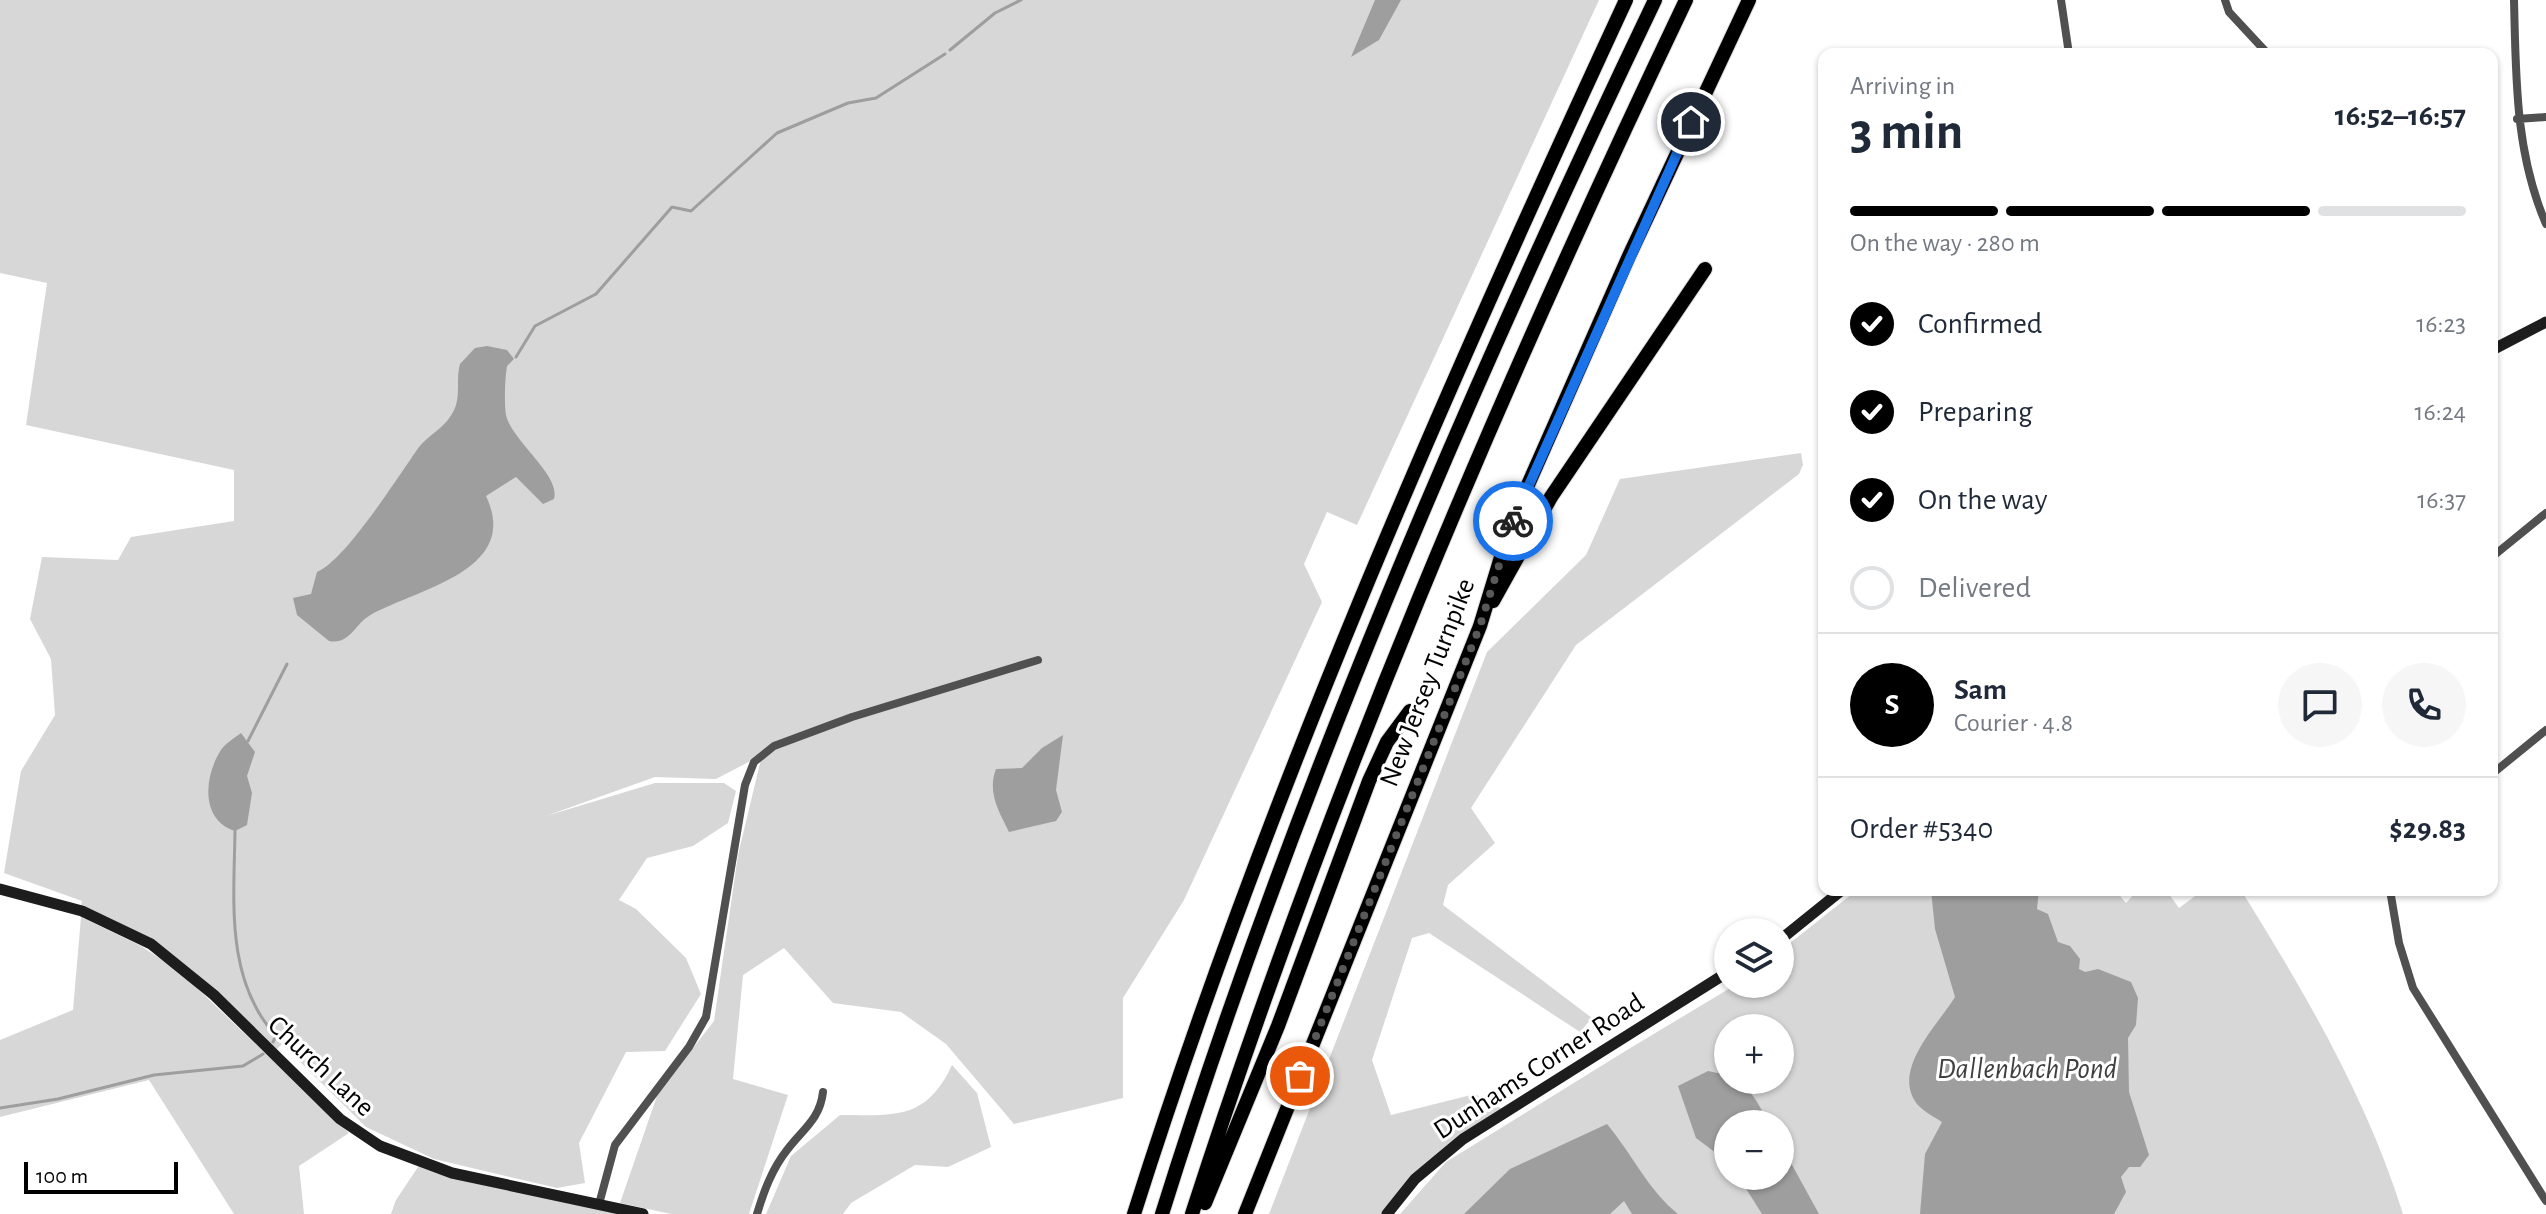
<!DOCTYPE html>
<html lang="en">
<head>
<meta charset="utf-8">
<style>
  :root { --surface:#fff; --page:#f6f6f7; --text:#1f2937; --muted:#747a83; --line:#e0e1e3; --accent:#000 }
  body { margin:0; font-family:"Alegreya Sans",sans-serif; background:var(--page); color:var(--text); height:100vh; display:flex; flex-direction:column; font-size:30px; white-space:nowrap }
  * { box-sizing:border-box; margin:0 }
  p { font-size:26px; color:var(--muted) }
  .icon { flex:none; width:44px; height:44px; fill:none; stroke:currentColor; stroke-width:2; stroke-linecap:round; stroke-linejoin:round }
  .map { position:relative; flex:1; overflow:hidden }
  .panel { position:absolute; left:1818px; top:48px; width:680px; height:848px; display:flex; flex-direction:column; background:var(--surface); border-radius:16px; box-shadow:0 2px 6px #0004 }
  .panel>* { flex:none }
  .buttons { position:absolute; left:1714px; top:918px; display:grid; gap:16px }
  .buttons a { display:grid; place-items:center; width:80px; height:80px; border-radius:50%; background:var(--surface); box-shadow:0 2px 6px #0004; font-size:40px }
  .scale { position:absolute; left:24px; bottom:20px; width:154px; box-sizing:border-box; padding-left:8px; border:4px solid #000; border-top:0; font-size:22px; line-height:28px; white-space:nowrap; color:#000; -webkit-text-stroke:6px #fff; paint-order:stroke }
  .pin { position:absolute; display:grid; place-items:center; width:68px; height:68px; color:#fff; margin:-34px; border:4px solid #fff; border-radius:50%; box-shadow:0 2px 8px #0007 }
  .courier { position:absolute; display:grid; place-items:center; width:80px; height:80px; margin:-40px; border:6px solid #1a73e8; border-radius:50%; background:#fff; color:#222; box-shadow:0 2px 10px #0007 }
  .summary em { font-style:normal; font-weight:700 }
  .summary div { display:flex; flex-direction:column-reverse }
  .summary { display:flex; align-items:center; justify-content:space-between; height:136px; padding:0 32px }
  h1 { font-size:52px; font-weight:700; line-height:60px }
  .bar { display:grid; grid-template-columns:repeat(4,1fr); gap:12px 8px; align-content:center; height:96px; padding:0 32px }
  .bar i { height:10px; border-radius:6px; background:var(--line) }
  .bar .selected { background:var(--accent) }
  .bar p { grid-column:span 4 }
  .line { display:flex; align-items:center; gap:20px; padding:0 32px; border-top:2px solid var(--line) }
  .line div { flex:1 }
  .round { display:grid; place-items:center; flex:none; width:84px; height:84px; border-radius:42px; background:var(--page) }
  ol { padding:0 32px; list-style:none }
  li { display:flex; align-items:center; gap:24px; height:88px }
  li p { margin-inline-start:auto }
  li .icon { padding:8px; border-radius:50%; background:var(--accent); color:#fff; stroke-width:4 }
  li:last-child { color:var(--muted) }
  li i { width:44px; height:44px; border:4px solid var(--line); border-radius:50% }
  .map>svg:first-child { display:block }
  .green { fill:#d7d7d7; fill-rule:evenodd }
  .water { fill:#9e9e9e }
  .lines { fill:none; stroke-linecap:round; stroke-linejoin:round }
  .stream { stroke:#9e9e9e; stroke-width:3 }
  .highway-casing { stroke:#dbdbdb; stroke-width:16 }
  .street { stroke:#505050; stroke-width:8 }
  .secondary { stroke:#1d1d1d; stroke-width:11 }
  .highway { stroke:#000; stroke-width:14 }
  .done { stroke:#595959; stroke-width:8; stroke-dasharray:0 14.4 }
  .route { stroke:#1a73e8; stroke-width:10 }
  .labels { text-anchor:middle; stroke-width:6; stroke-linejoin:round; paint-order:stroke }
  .street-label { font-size:28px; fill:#000; stroke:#fff }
  .water-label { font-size:30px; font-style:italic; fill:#3f3f3f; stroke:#fff }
</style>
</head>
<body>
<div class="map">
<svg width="2546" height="1214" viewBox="0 0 2546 1214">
  <rect width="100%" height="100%" fill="#fff"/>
  <path class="green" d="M0,0H1599L1357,525L1327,512L1304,564L1322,602L1184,900L1123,998V1098L1014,1124L946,1044L901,1012L833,1003L784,948L743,975L733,1079L788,1095L749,1214H671L620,1203L658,1093L714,1021L738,855L762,755L716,779L655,777L546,816L655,783H724L736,791L728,823L693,846L647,858L619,900L636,909L686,958L701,994L665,1051L626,1052L579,1143L585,1183L557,1188L434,1159L366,1127L282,1044L276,1050C216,987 163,939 81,906L82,901L4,873L21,771L55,715L51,659L30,619L42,557L118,560L131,537L234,521V470L26,425L47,283L0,273Z
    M1801,453L1803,465L1799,474L1576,645L1471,808L1495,843L1448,885L1443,905L1592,1018L1580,1032L1429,933L1412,938L1372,1060L1391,1115L1475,1094L1506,1111L1463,1139L1387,1214H1269L1487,652L1586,555L1620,479Z
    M1857,890H2115L2126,903L2138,890H2166L2179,908L2203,890H2241C2305,993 2367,1098 2403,1214H1400L1446,1162L1627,1050L1737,984H1780V951ZM1728,1028H1780V1080H1728ZM1728,1124H1780V1176H1728Z
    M81,917L141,946L179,971L349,1133L299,1166L304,1214H234L149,1080L0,1117V1040L73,1010Z
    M952,1065L977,1093L991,1147L948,1167L915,1165L851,1203L843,1214H766L791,1156L840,1115C894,1115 926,1121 952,1065Z
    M420,1164L643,1214H391L396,1200Z"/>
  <path class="water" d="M1375,0H1401L1379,40L1351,57Z
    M487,346L507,350L514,359L507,366C505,378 504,403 506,415C512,441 561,475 554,499L543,504L516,477L486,496C522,572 415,589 369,616C355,624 350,645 329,641L297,615L293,598L311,594L317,572C346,560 399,475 419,447C428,436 443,428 450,417C463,400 455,381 460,364L475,348Z
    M241,733L255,752L247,776L252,793L247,825L235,831C200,820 204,776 221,750C225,744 234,738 241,733Z
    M1063,735L1056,790L1062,812L1056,821L1009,832C999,812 987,792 996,769L1022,768L1042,748Z
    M1931,890H2039L2037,909L2048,914L2058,942L2070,946L2080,959L2079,969L2085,972L2098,969L2131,982L2138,998L2136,1025L2128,1038L2129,1092L2149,1155L2140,1167H2129L2121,1177L2126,1192L2114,1214H1920L1925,1154L1942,1122C1934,1117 1923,1111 1917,1104C1891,1070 1937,1026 1955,997L1935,929Z
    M1708,1071L1727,1075L1728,1080C1750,1082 1760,1107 1769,1124H1728V1162L1696,1138L1678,1086Z
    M1607,1124C1632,1154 1648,1190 1678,1214H1632L1624,1201L1610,1214H1464L1510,1169Z
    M1780,1143L1819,1214H1762L1738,1176H1780Z"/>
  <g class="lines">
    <path class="stream" d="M950,50L995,13L1021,0
      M516,357L535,326L596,294L672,207L691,211L777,133L848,103L876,98L945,54
      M248,741L287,664
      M235,831C234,901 225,980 276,1036L273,1042
      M0,1108L58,1099L154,1075L243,1066L263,1054"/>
    <g class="highway-casing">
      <path id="highway" d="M1493,601L1551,497L1705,269
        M1205,1203L1278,1026L1369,781L1387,742L1410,711
        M1134,1214C1266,797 1442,397 1626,0
        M1162,1214C1292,798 1467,393 1655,0
        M1192,1214C1326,798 1498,394 1686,0
        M1245,1214L1480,626L1512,521L1629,256L1749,0"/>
    </g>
    <path class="street" d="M2061,0L2069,54
      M2225,0L2229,12L2268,54
      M2514,0C2516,77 2515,152 2546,224
      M2517,119L2546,117
      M2492,557L2546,513
      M2492,774L2546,730
      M2390,890L2399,943L2413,988L2546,1201
      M599,1204L615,1145L689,1047L706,1017L745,785L754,762L774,746L852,717L1038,660
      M757,1214C764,1191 772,1169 787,1150C803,1129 820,1119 823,1092"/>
    <path class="secondary" d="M2492,350L2546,322
      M0,889L82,911L151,944L214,995L340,1119L380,1146L452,1173L643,1214
      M1780,940L1842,890
      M1387,1214L1415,1179L1463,1139L1728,972"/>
    <use href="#highway" class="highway"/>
  </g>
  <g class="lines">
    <path class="done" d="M1300,1076L1480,626L1513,521"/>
    <path class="route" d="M1513,521L1691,122"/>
  </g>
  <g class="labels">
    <g class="street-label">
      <text transform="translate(1426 682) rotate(-69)" y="10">New Jersey Turnpike</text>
      <text transform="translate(322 1065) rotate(43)" y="10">Church Lane</text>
      <text transform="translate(1538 1065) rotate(-33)" y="10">Dunhams Corner Road</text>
    </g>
    <g class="water-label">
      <text x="2027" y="1078">Dallenbach Pond</text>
    </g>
  </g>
</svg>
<div class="buttons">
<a><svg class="icon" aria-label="layers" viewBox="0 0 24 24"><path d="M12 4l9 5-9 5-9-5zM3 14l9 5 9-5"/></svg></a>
<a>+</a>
<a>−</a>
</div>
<div class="scale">100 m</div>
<div class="pin" style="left:1300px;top:1076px;background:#ea580c"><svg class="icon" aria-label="bag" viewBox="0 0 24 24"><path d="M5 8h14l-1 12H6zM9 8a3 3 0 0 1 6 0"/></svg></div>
<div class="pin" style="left:1691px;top:122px;background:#1f2937"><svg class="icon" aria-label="home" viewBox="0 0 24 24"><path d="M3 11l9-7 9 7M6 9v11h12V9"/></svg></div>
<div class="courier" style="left:1513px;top:521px"><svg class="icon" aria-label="bike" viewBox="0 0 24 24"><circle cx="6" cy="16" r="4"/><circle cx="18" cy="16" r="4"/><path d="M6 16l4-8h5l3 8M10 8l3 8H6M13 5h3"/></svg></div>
<section class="panel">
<div class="summary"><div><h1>3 min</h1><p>Arriving in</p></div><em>16:52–16:57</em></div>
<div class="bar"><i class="selected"></i><i class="selected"></i><i class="selected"></i><i></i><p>On the way · 280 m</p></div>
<ol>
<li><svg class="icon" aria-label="check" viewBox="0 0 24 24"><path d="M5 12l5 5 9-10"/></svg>Confirmed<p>16:23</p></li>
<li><svg class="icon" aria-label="check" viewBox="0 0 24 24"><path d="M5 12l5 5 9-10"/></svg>Preparing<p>16:24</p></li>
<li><svg class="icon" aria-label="check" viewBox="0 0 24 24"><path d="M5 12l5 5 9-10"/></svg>On the way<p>16:37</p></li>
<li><i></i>Delivered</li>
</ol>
<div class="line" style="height:144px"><b class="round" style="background:var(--accent);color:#fff">S</b><div><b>Sam</b><p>Courier · 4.8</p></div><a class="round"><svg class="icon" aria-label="chat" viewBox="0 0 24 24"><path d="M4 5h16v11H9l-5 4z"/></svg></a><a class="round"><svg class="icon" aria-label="phone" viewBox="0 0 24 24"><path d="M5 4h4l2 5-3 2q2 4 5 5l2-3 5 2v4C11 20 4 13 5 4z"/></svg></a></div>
<div class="line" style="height:104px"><div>Order #5340</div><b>$29.83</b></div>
</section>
</div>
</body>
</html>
